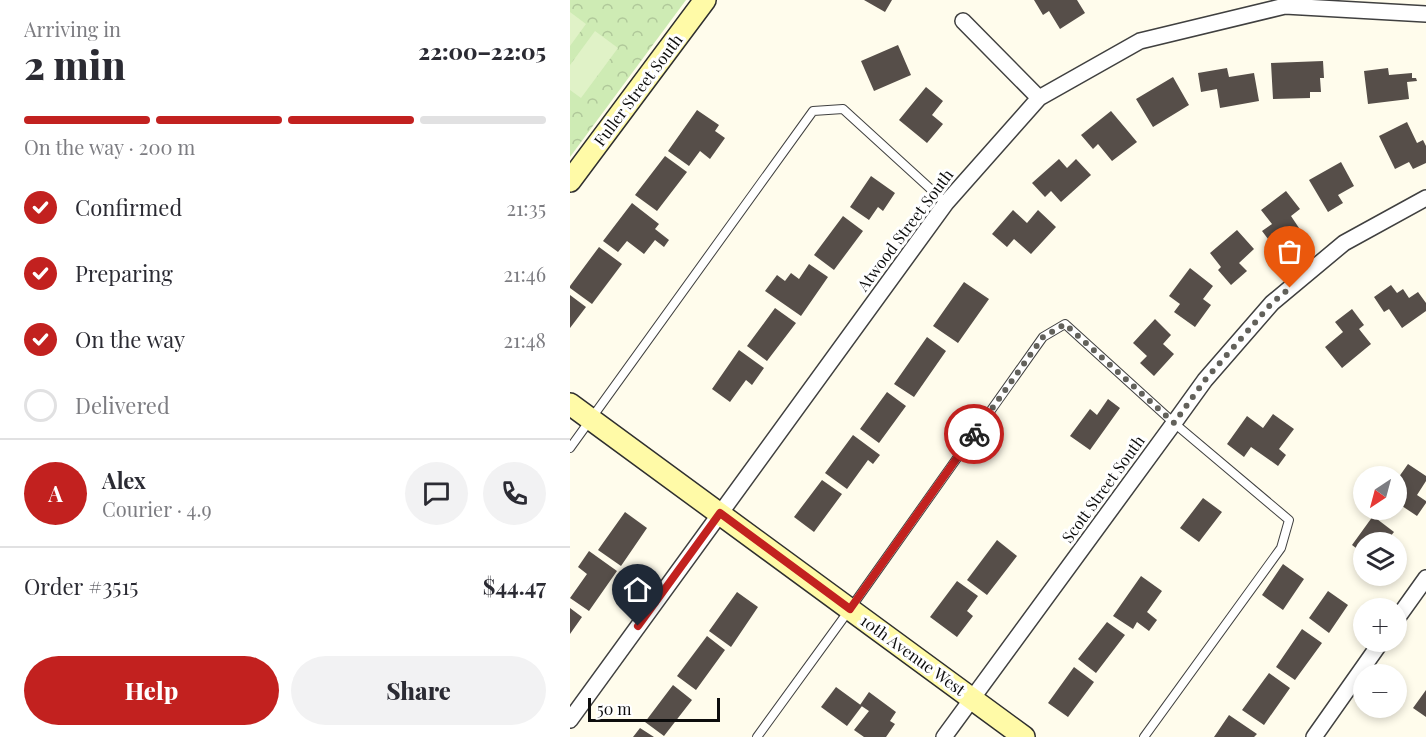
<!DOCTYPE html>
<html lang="en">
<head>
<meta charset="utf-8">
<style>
  :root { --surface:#fff; --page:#f2f2f3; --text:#2b2b33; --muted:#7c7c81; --line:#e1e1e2; --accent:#c2211f }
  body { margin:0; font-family:"Playfair Display",serif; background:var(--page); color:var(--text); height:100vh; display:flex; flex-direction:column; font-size:22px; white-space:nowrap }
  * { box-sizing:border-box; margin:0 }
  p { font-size:20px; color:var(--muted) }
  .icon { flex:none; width:33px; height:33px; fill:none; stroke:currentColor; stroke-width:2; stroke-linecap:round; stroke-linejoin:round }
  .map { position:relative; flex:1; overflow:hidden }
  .panel { display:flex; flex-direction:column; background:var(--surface); width:570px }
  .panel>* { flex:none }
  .needle { width:39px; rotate:216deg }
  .controls { position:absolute; left:783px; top:466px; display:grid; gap:12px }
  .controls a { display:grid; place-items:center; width:54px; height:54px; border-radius:50%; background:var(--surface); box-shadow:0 3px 9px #0003; font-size:30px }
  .scale { position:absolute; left:18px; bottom:15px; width:132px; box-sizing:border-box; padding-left:6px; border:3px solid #0d0d0d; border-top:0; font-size:16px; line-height:21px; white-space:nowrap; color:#0d0d0d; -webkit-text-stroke:4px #fff; paint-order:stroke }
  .pin { position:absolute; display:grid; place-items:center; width:51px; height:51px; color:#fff; margin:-62px -26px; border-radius:50% 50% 50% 0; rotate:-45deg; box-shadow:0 0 6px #0007 }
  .pin .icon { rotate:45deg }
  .courier { position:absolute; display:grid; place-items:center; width:60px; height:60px; margin:-30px; border:4px solid #c2211f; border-radius:50%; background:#fff; color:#222; box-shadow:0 2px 8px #0007 }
  .summary em { font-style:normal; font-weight:800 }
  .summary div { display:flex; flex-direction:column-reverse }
  .summary { display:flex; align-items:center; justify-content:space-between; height:102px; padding:0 24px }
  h1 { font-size:39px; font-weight:800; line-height:45px }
  .bar { display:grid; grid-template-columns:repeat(4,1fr); gap:9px 6px; align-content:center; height:72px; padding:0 24px }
  .bar i { height:8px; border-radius:4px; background:var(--line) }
  .bar .active { background:var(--accent) }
  .bar p { grid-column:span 4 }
  .line { display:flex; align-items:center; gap:15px; padding:0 24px; border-top:2px solid var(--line) }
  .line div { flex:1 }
  .round { display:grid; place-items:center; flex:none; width:63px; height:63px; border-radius:32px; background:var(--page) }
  ol { padding:0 24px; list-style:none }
  li { display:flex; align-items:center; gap:18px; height:66px }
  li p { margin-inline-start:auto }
  li .icon { padding:6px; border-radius:50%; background:var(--accent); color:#fff; stroke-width:4 }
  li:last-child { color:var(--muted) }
  li i { width:33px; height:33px; border:3px solid var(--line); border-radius:50% }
  .cta { display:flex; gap:12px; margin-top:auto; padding:12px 24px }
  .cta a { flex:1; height:69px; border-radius:36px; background:var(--accent); color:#fff; font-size:24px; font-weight:800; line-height:69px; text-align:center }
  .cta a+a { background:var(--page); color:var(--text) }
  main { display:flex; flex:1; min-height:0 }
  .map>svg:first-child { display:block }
  .park { fill:url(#park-crowns) }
  .pitch { fill:#e0f2c7 }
  .building { fill:#564e49 }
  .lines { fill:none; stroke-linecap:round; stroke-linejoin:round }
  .lane-casing { stroke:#404040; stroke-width:10 }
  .street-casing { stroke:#404040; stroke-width:18 }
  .secondary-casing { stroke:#2f2f2f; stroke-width:24 }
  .lane { stroke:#fff; stroke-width:8 }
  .street { stroke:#fff; stroke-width:15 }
  .secondary { stroke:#fffaa7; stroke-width:21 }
  .done { stroke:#62615b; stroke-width:6; stroke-dasharray:0 10.8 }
  .route { stroke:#c2211f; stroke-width:8 }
  .labels { text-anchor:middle; stroke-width:6; stroke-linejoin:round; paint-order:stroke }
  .street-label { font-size:16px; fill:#0d0d0d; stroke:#fff }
</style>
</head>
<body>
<main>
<section class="panel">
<div class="summary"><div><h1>2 min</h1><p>Arriving in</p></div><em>22:00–22:05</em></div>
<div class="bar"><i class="active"></i><i class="active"></i><i class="active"></i><i></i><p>On the way · 200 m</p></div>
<ol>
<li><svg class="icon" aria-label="check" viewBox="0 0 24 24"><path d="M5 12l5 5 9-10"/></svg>Confirmed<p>21:35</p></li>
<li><svg class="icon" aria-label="check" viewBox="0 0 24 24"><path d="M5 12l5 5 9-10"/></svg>Preparing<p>21:46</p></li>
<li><svg class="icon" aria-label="check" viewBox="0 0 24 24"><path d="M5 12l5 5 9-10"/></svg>On the way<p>21:48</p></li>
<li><i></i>Delivered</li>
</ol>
<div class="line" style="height:108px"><b class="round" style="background:var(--accent);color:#fff">A</b><div><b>Alex</b><p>Courier · 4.9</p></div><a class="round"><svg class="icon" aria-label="chat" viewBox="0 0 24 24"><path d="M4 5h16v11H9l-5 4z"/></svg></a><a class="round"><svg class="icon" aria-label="phone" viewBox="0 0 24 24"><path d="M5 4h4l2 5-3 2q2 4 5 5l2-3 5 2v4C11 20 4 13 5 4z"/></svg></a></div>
<div class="line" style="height:78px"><div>Order #3515</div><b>$44.47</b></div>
<div class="cta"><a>Help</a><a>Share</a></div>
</section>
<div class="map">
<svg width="856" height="737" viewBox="0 0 856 737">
  <defs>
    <pattern id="park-crowns" width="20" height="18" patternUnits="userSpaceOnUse" patternTransform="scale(1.5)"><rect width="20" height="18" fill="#ceebb4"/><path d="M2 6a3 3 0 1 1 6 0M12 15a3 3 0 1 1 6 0" fill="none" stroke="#b0c89a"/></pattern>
  </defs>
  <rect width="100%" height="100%" fill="#fffcec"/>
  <path class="park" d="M0,0H116L0,157Z"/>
  <path class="pitch" d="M0,12L16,24L0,46Z
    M25,31L48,48L11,98L0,90V65Z"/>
  <path class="building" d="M294,0H322L315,12Z
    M464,0H507L515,13L490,29L479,11L473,15Z
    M328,45L341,75L304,91L291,61Z
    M753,61L754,78H750L751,92H740V98L703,99L701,63Z
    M657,68L659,77L684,73L689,101L650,108L647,89L631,92L628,73Z
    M818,68L819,75L842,73V78H846L847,81L837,82L839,99L798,104L794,71Z
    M603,77L619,105L583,127L566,99Z
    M356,87L373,101L362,115L373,124L357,143L329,120Z
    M127,110L149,125L145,131L155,138L140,159L130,151L119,166L98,151Z
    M541,111L567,142L542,161L528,144L523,149L511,135Z
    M837,122L847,143L853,140L856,146V163L843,169L839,162L825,169L809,136Z
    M95,156L117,172L87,211L65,195Z
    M489,159L497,168L506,159L521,175L491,202L481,191L475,197L462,183Z
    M771,162L784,186L768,195L773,203L758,212L739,180Z
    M301,176L325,193L313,211L308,207L299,220L280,207Z
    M716,191L730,209L721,216L729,228L704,247L692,231L702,224L691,210Z
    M62,203L89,224L85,229L99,240L94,247L85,240L74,254L57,241L48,252L33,241Z
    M443,210L457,223L468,210L486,227L461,254L444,239L437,247L422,234Z
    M273,216L293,231L264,270L244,255Z
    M667,230L684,249L669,263L677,271L661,285L648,270L651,267L640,253Z
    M29,247L52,264L22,304L0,288V286Z
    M239,264L258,277L231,316L195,291L207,275L215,281L221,273L229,279Z
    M620,268L643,286L633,299L641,305L625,327L604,312L610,304L599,296Z
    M394,282L419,299L388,343L363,326Z
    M821,285L827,293L833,289L839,298L848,292L856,303V311L832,328L819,309L814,312L804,297Z
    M0,295L16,307L0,328Z
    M205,308L226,323L197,361L177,346Z
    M782,309L794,325L789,329L801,344L772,368L755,347L773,332L765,322Z
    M585,319L601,335L593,344L604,354L584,376L570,363L577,356L563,343Z
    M357,337L376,351L344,397L324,384Z
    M169,350L194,368L182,385L176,380L160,402L142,389Z
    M317,392L336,406L309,443L290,429Z
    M538,399L550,408L520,450L500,436L520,409L527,415Z
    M703,414L724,429L709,449L716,455L708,466L681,447L674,457L657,444L677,416L693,428Z
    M283,435L310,455L303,464L298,460L277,489L255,473Z
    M838,464L856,476V481L847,495L856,501V503L847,516L826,502V481Z
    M252,480L272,494L244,532L224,517Z
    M633,498L652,512L629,542L610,528Z
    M55,512L77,528L51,566L28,550Z
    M803,516L824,532L815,543H794V554L782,545Z
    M427,540L447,556L417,595L397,580Z
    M19,551L47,571L19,611L0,598L17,574L8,567Z
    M713,564L734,579L713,610L692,595Z
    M571,576L592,591L577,612L587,620L579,631L567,622L563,629L543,616Z
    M387,581L408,596L397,611L403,616L387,637L360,617Z
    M758,591L778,605L759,633L739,618Z
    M167,592L188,607L161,647L139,631Z
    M0,608L12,617L0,634Z
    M537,622L555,635L526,673L508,659Z
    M732,629L752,643L725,680L706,667Z
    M137,636L155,650L126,690L107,676Z
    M504,667L524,682L498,717L478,703Z
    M699,673L720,688L694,725L672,710Z
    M103,685L122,700L94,736L75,722Z
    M266,687L292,706L277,726L251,707Z
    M856,690V717L843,708Z
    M299,692L326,712L320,721L325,724L316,737H294L284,730L299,711L290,705Z
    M659,715L687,734L684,737H644Z
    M70,728L84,737H63Z"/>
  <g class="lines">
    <g class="lane-casing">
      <path id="lane" d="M0,448L243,111L273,109L376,203
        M187,737L280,609L473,337L495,324L604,423L719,520L711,548L574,737"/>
    </g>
    <g class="street-casing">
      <path id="street" d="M393,21L469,98
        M826,620L856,578
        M0,720L376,203L469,98L570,41L715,6L856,14
        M374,737L604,423L635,380L702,303L774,243L856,198
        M744,737L811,642"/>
    </g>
    <g class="secondary-casing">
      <path id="secondary" d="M0,181L135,0
        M0,404L454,737"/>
    </g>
    <use href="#lane" class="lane"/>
    <use href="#street" class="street"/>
    <use href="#secondary" class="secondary"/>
  </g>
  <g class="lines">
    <path class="done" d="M404,434L473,337L495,324L604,423L635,380L702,303L720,288"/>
    <path class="route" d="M68,626L150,513L280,609L404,434"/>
  </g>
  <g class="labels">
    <g class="street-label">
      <text transform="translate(68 90) rotate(-53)" y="6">Fuller Street South</text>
      <text transform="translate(335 230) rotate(-53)" y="6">Atwood Street South</text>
      <text transform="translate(533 489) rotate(-54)" y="6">Scott Street South</text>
      <text transform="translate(343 655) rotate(36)" y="6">10th Avenue West</text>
    </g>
  </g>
</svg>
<div class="controls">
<a><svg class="needle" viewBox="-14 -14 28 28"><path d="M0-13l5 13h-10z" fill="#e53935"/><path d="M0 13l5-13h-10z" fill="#7c7c81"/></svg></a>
<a><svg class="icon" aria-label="layers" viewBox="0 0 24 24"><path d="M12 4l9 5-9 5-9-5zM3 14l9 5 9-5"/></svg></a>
<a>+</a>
<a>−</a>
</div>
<div class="scale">50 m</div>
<div class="pin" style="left:720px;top:288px;background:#ea580c"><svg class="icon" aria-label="bag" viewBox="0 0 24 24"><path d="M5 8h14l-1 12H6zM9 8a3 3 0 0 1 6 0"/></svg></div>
<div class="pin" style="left:68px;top:626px;background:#1f2937"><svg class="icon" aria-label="home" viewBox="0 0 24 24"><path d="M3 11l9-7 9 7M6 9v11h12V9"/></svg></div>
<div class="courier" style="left:404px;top:434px"><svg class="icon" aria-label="bike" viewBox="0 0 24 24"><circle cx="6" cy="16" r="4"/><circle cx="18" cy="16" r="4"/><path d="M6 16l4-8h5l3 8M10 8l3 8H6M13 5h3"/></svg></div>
</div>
</main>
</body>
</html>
